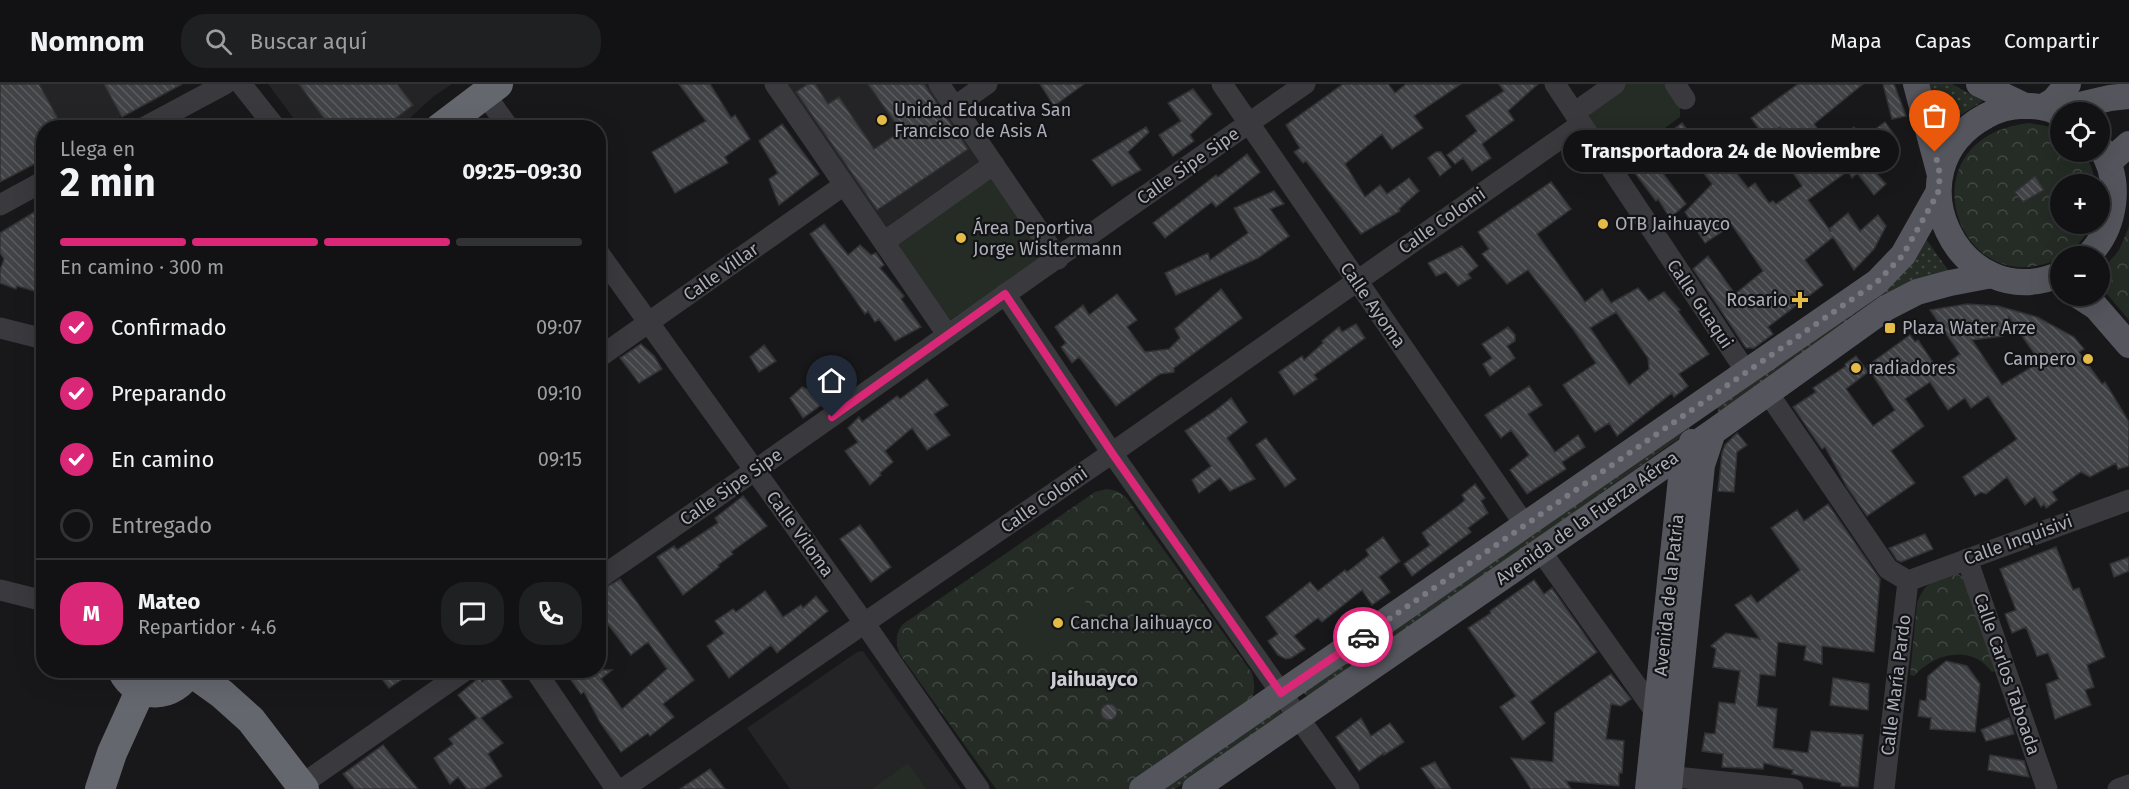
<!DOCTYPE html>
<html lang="es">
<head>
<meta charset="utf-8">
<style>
  :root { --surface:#121214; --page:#1f2022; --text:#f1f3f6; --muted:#9c9ea0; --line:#313234; --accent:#db2777 }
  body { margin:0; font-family:"Fira Sans",sans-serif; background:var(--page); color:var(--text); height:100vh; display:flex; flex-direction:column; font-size:22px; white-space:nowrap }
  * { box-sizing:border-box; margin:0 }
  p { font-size:20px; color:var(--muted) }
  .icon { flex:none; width:33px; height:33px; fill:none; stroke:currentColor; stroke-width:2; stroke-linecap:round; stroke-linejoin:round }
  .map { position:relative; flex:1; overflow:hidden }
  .drawer { position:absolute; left:36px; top:36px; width:570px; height:558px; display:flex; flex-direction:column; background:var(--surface); border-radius:24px; box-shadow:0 6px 24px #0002,0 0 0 2px var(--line) }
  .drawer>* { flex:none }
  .fabs { position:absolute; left:2050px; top:18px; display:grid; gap:12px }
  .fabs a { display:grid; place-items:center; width:60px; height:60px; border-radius:50%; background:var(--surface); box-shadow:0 6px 24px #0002,0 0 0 2px var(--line); font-size:30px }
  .pin { position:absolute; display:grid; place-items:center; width:51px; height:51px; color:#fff; margin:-62px -26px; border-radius:50% 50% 50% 0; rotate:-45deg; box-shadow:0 0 6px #0007 }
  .pin .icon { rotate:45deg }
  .courier { position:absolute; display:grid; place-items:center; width:60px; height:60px; margin:-30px; border:4px solid #db2777; border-radius:50%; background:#fff; color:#222; box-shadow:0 2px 8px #0007 }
  .bubble { position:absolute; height:42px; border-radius:21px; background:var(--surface); box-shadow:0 6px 24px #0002,0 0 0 2px var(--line); font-size:20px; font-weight:700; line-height:42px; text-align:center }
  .summary em { font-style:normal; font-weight:700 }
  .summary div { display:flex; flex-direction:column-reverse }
  .summary { display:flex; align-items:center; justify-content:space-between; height:102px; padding:0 24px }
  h1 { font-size:39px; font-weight:700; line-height:45px }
  .bar { display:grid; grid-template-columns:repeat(4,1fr); gap:9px 6px; align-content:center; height:72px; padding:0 24px }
  .bar i { height:8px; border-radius:4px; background:var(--line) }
  .bar .active { background:var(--accent) }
  .bar p { grid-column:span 4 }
  .line { display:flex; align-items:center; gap:15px; padding:0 24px; border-top:2px solid var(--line) }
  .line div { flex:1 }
  .round { display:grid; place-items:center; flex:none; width:63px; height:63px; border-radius:24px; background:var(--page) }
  ol { padding:0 24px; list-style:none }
  li { display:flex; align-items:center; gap:18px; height:66px }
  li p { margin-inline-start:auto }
  li .icon { padding:6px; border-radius:50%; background:var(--accent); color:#fff; stroke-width:4 }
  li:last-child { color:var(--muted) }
  li i { width:33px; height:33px; border:3px solid var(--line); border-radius:50% }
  header { display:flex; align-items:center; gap:36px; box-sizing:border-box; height:84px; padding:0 30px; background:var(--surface); border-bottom:2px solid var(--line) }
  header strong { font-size:28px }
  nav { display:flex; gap:33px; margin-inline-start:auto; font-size:21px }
  .search { width:420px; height:54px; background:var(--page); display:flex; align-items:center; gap:15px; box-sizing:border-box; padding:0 21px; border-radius:24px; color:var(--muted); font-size:22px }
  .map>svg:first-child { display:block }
  .built { fill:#242426 }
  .grass { fill:url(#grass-dots) }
  .park { fill:url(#park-crowns) }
  .pitch { fill:#242c25 }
  .building { fill:url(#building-back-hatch); stroke:#323235; stroke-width:1.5; fill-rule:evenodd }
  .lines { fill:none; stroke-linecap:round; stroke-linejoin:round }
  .minor { stroke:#39393e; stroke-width:21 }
  .major { stroke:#55565d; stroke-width:26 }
  .highway { stroke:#65676f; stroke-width:30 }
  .done { stroke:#787a81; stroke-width:6; stroke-dasharray:0 10.8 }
  .route { stroke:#db2777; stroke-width:8 }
  .poi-dot { fill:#e4bb46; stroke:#131315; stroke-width:2 }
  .labels { text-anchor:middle; stroke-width:4.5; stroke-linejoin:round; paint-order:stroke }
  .poi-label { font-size:18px; fill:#abaeb8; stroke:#131315; text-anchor:start }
  .street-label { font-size:18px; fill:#abaeb8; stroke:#131315 }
  .neighbourhood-label { font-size:20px; font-weight:bold; fill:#cccdd5; stroke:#131315 }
</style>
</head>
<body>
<header>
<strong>Nomnom</strong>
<div class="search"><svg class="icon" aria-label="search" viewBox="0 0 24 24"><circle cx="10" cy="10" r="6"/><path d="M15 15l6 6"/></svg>Buscar aquí</div>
<nav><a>Mapa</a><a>Capas</a><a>Compartir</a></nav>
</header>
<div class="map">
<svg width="2129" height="705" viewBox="0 0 2129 705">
  <defs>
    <pattern id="grass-dots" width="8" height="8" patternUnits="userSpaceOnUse" patternTransform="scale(1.5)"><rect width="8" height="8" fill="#242c25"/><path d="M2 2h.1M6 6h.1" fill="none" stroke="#414843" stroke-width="1.8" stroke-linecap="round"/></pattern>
    <pattern id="park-crowns" width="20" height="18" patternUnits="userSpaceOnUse" patternTransform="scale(1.5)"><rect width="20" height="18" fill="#242c25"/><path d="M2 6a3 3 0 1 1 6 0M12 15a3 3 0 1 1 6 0" fill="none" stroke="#414843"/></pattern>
    <pattern id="building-back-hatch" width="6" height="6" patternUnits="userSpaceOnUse" patternTransform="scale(1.5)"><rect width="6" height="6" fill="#424346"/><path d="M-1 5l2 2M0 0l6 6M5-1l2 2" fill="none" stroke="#5b5c5f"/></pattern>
  </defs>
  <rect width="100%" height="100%" fill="#18181a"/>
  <path class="built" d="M0,0H182L101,43L44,44L43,75L0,98Z
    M268,0H452L434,12L399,44L300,43Z
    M783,0H931L980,77L890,141L882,142Z
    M863,567L961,705H790L747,644L857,568Z"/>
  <path class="grass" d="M1927,0H1952L1983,17L1959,32L1946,48L1941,47Z
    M1924,152L1950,189L1719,329L1717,323Z
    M1690,343L1688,348L1312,612L1308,613L1304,609V607Z
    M1279,626L1282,630L1280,633L1175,705H1158Z"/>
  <path class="park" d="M2029,39L2046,42L2061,49V68H2083L2091,82L2096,100H2061V140H2091C2083,160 2066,174 2045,180C1951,207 1907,53 2029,39Z
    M2129,143V236L2100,202V189L2119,166Z
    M1107,405L1117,407L1126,413L1252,589C1256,605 1255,612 1245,625L1128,705H996L899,569C896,557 895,550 903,540L1095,408Z
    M1958,490L1964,494L1999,586L1992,588C1971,560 1935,569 1914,592L1910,591L1917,519C1926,495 1936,497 1958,490Z"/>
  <path class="pitch" d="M1624,0H1664L1680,23V33L1618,78L1583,29Z
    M980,77L1043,165V173L950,236L882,142L890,141Z
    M1076,503L1098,538L1039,575L1017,540Z
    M908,679L926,705H872Z"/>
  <path class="building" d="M0,0H39L63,44H44V75L0,98Z
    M104,0H182L122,33Z
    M299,0H397L413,21L383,44H331Z
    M679,0H710L731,34L735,31L750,55L725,73L728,79L675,109L652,68L706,37Z
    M808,0H815L828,20L839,13L874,65L901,47L868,0H924L968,65L877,126L796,8Z
    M1040,0H1084L1054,22Z
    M1343,0H1388L1395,9L1406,0H1461L1414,32L1423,44L1392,65L1382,50L1345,80L1365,113L1380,101L1387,110L1409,94L1419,107L1399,125L1400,127L1361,150L1306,77L1303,79L1294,68L1300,64L1286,41Z
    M1499,0H1538L1508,27L1514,36L1482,60L1491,74L1472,87L1463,74L1455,80L1447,71L1477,47L1466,32L1504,7Z
    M1798,0H1863L1814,40L1830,61L1854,43L1862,55L1885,38L1897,55L1888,63L1891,68L1886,73L1889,76L1876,89L1886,100L1874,111L1857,89L1852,94L1848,87L1808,116L1831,148L1829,145L1848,129L1860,147L1878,131L1886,142L1874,165L1854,186L1833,153L1805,176L1823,201L1768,243L1773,250L1754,264H1746L1693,185L1708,172L1735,210L1763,187L1732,141L1705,159L1685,128L1712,100L1685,64L1659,84L1686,120L1670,134L1658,115L1656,117L1634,88L1665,63L1659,56L1682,39L1695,56L1692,59L1720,68L1748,104L1755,99L1769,119L1773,117L1776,120L1802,102L1785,77L1798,66L1780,43L1765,53L1751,34Z
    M1883,0H1894L1906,32L1892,35Z
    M1193,5L1212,30L1190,51L1194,57L1173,72L1159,51L1181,37L1168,19Z
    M782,40L819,90L779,121L769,95L778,89L759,57Z
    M1146,43L1149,48L1128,68L1141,86L1112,102L1092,76Z
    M1436,68H1441L1451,83L1440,92L1428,74Z
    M1247,70L1260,88L1216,123L1212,118L1165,154L1153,139L1198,105L1216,91L1218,93Z
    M2035,92L2044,106L2023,118L2015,108Z
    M1551,98L1571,125L1537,150L1585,218L1602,205L1611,219L1638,204L1649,217L1664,208L1680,226L1678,227L1709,270L1679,290L1688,302L1674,313L1672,309L1617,352L1609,339L1595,348L1563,301L1596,279L1573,245L1528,186L1507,200L1482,170L1489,165L1478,148ZM1616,228L1648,274L1649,285L1629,301L1590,244Z
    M1274,107L1284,120L1270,125L1289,152L1258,174L1176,211L1165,189L1208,169L1210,176L1248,149L1234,124Z
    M44,122V210L17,202L16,205L0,199V186L4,175L0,169V149Z
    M824,140L848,171L860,161L871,171L876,169L884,181L880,184L904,212L901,215L921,243L895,257L879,235L875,238L868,227L865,230L810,150Z
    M1462,162L1478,182L1468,190L1471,194L1458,202L1446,188L1436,192L1428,179Z
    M1221,205L1242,234L1174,284V288L1160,290L1116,322L1079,273L1072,279L1061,263L1066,259L1055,243L1083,221L1089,231L1117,210L1137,236L1127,243L1145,268L1169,265L1180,254L1175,245Z
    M1967,220L1998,222L2037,233L2074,253L2084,265L2079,268L2102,300L2105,298L2129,338V382L2118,385L2116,379L2090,393L2081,388L2052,408L2057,416L2046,424L2044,420L2041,423L2035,413L2025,421L2007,393L1986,410L1981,408L1975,412L1963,393L2017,355L1988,312L1971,324L1965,314L1948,326L1930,298L1905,315L1924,342L1891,367L1915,399L1867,432L1847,403L1825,363L1822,365L1793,323L1816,308L1813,304L1846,282L1845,280L1856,272L1868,288L1846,305L1873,342L1895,326L1867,282L1910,251L1915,258L1918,256L1938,286L1960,270L1930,226ZM2009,233L2040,278L2002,301L1972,256L2003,252Z
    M1356,240L1365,254L1314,291L1317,295L1294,311L1279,288L1302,272L1304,276L1323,259L1322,257L1339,243L1342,248Z
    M1508,243L1515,251V257L1507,262L1515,274L1490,292L1483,280L1492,274L1482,260Z
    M641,260L654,272L662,285L639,299L620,274Z
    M764,261L776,277L759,288L750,273Z
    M927,295L948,321L934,330L950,351L927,366L912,344L885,367L893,378L880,389L881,391L870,401L845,367L858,358L848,344L859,333L862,338L897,312L900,315Z
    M1529,302L1542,321L1528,330L1555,368L1578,351L1585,363L1562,378L1566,385L1527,410L1510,386L1529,371L1511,346L1501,354L1485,331Z
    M802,303L810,306L821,321L803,334L790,314Z
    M1231,314L1247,338L1227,354L1255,395L1230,407L1220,394L1199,409L1192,396L1211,382L1185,347L1216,326Z
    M1737,349L1747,361L1737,368L1734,408L1718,407L1722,369L1725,361Z
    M1266,354L1296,395L1285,403L1256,361Z
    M1475,400L1485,414L1481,417L1488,429L1468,444L1471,448L1412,492L1404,480L1430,461L1422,449L1458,422L1465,416L1462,411Z
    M743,412L767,442L731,468L733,470L718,481L719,483L683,511L657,473L674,462L677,466L718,439L715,434Z
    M1828,420L1880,495L1874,568L1822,562V580L1804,576L1806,562L1778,558L1775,592L1760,590L1757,622L1777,625L1773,664L1808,669L1811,647L1863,651L1858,703L1841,702V699L1792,690L1793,686L1764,679L1763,685L1722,683L1723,670L1702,667L1705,649L1715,650L1719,618L1735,620L1740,587L1713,583L1716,565L1711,562L1726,549L1760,555L1735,521L1751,511L1757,519L1800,486L1771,444L1797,426L1804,437Z
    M860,441L891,483L871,498L840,455Z
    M1925,450L1933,465L1901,478L1897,476L1889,464Z
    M1383,453L1400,477L1379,493L1390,508L1372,521L1362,506L1322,538L1318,534L1294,552L1305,565L1291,574L1286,575L1278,571L1268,557L1278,550L1266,533L1310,498L1318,507L1345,486L1347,488L1369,471L1366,466Z
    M2056,463L2073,506L2079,504L2105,573L2087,581L2094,603L2085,606L2091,621L2055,635L2046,600L2059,595L2048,569L2037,572L2026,543L2012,549L2005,530L2016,526L2000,485Z
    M2129,473V487L2114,493L2110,480Z
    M620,495L694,596L663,620L674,633L650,652L648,649L621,668L600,638L584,608L581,610L571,596L583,586H612L601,595L622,625L667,585L648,558L631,571L598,527V508Z
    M1534,496L1544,510L1552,504L1597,568L1530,618L1545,639L1523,656L1500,623L1516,612L1468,544L1491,529L1490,527Z
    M765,507L783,533L801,521L803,524L816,512L828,527L777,569L771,561L729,594L707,562L724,549L715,537L733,525L736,528Z
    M1946,577L1967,582L1980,600L1975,648L1930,645L1931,634L1918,632L1920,616L1926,617L1928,592Z
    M375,586H416L389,604Z
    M494,587L512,613L481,634L503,659L488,670L502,692L483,705H467L458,693L450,700L434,674L453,660L449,655L477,634L458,611L480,593L482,598Z
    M1611,590L1631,615L1621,622L1611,620L1606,655L1624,657L1622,689H1619V702L1566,697L1571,705H1531L1511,674L1553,678L1555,629Z
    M1833,594L1869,600L1868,626L1830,621Z
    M1101 628a8 8 0 1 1 16 0a8 8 0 1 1-16 0Z
    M1361,634L1371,652L1390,639L1404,658L1384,671V669L1359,687L1336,653Z
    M2009,634L2014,650L1986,657L1981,646Z
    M383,661L402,685L418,705H355L343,690Z
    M1990,671L2024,677L2029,693L1988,686Z
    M1435,678L1451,705H1436L1421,684Z
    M710,685L725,705H680Z"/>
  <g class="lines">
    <path class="minor" d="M241,0L276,44
      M775,0L947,250
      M939,0L1058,175
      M1222,0L1525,441
      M1555,0L1747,289
      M1675,0L1685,15
      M484,9L509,44
      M954,23L987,0
      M1574,29L1615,0
      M143,44L225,0
      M0,121L44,97
      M884,158L994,80
      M598,168L865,540L979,705
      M1005,210L1112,369L1349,705
      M0,244L44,255
      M598,274L844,101
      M1768,309L1888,485L1908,497
      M1540,466L1656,629
      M1967,475L2047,705
      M598,495C836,332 1069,164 1305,0
      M1908,497L2129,416
      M0,506L44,517
      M535,586L616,705
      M1656,691L1793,705
      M301,701L466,586
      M623,705L1112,369L1581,40
      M1884,705L1908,497
      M2118,705L2129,701"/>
    <path class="major" d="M1916,0L1940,91
      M1979,0L2025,22
      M2043,23L2053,17L2068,0
      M2054,27L2110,14L2129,12
      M2061,29C2037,19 2009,19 1986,32C1887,85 1959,234 2061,190
      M2109,78L2129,60
      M2088,172C2116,143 2123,97 2100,63
      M2079,212L2096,223L2129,261
      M1142,705L1877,198L1903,171L1938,109
      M1195,705L1713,348L1886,224L1917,208L1950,199L1992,191
      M1648,705L1682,385L1692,358
      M1669,705L1702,381L1711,354"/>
    <path class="highway" d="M440,44L498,0
      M122,586C137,617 174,615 190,586
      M190,587L222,610L251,636L304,705
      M100,705L112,669L141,605"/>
  </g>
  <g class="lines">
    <path class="done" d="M1363,553L1877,198L1903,171L1938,109L1940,91L1935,68"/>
    <path class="route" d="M832,333L1005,210L1112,369L1281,609L1363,553"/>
  </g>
  <g class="poi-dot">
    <circle cx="882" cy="36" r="6"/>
    <circle cx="1603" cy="140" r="6"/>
    <circle cx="961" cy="154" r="6"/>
    <path d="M1797 207h6v6h6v6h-6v6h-6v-6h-6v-6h6z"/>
    <rect x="1884" y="238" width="12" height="12" rx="3"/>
    <circle cx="2088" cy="275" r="6"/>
    <circle cx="1856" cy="284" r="6"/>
    <circle cx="1058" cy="539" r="6"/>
  </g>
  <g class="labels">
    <g class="poi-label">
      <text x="894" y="32">Unidad Educativa San<tspan x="894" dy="21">Francisco de Asis A</tspan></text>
      <text x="1615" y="146">OTB Jaihuayco</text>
      <text x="973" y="150">Área Deportiva<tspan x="973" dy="21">Jorge Wisltermann</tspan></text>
      <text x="1788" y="222" text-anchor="end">Rosario</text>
      <text x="1902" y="250">Plaza Water Arze</text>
      <text x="2076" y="281" text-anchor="end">Campero</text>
      <text x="1868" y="290">radiadores</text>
      <text x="1070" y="545">Cancha Jaihuayco</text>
    </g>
    <g class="street-label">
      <text transform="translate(1188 82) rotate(-35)" y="6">Calle Sipe Sipe</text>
      <text transform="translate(1442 137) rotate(-35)" y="6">Calle Colomi</text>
      <text transform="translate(721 188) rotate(-35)" y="6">Calle Villar</text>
      <text transform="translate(1700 220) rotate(56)" y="6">Calle Guaqui</text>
      <text transform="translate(1373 221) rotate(55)" y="6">Calle Ayoma</text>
      <text transform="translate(731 403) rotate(-35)" y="6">Calle Sipe Sipe</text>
      <text transform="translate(1044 416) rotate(-35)" y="6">Calle Colomi</text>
      <text transform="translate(1587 434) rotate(-35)" y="6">Avenida de la Fuerza Aérea</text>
      <text transform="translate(800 450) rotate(54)" y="6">Calle Viloma</text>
      <text transform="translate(2018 456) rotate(-20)" y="6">Calle Inquisivi</text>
      <text transform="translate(1669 511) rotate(-84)" y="6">Avenida de la Patria</text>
      <text transform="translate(2007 590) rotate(71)" y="6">Calle Carlos Taboada</text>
      <text transform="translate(1896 601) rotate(-83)" y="6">Calle María Pardo</text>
    </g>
    <g class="neighbourhood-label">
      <text x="1094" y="602">Jaihuayco</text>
    </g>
  </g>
</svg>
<div class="fabs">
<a><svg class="icon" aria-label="locate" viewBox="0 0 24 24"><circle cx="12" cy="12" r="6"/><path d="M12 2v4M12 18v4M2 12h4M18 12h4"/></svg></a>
<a>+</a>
<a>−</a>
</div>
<div class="pin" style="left:1935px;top:68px;background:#ea580c"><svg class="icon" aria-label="bag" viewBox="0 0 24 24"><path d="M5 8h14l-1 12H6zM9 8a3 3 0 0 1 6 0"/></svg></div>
<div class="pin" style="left:832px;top:333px;background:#1f2937"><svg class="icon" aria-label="home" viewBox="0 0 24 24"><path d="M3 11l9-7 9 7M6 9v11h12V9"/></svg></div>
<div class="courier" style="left:1363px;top:553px"><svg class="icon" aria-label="car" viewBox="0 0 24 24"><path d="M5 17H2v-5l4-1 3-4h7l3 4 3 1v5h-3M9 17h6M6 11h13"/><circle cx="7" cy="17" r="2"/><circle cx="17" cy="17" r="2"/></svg></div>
<div class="bubble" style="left:1563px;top:46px;width:336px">Transportadora 24 de Noviembre</div>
<section class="drawer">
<div class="summary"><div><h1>2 min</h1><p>Llega en</p></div><em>09:25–09:30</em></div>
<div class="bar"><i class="active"></i><i class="active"></i><i class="active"></i><i></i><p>En camino · 300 m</p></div>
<ol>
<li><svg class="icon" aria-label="check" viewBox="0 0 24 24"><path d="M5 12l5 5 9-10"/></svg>Confirmado<p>09:07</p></li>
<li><svg class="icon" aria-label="check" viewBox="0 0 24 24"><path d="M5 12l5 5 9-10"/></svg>Preparando<p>09:10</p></li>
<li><svg class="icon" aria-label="check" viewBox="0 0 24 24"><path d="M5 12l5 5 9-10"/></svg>En camino<p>09:15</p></li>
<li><i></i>Entregado</li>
</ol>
<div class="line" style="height:108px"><b class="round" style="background:var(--accent);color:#fff">M</b><div><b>Mateo</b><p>Repartidor · 4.6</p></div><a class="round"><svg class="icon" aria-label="chat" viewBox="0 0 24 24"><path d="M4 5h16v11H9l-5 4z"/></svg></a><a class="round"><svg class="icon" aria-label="phone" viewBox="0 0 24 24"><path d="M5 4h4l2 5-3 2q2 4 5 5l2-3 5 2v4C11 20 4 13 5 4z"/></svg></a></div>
</section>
</div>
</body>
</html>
